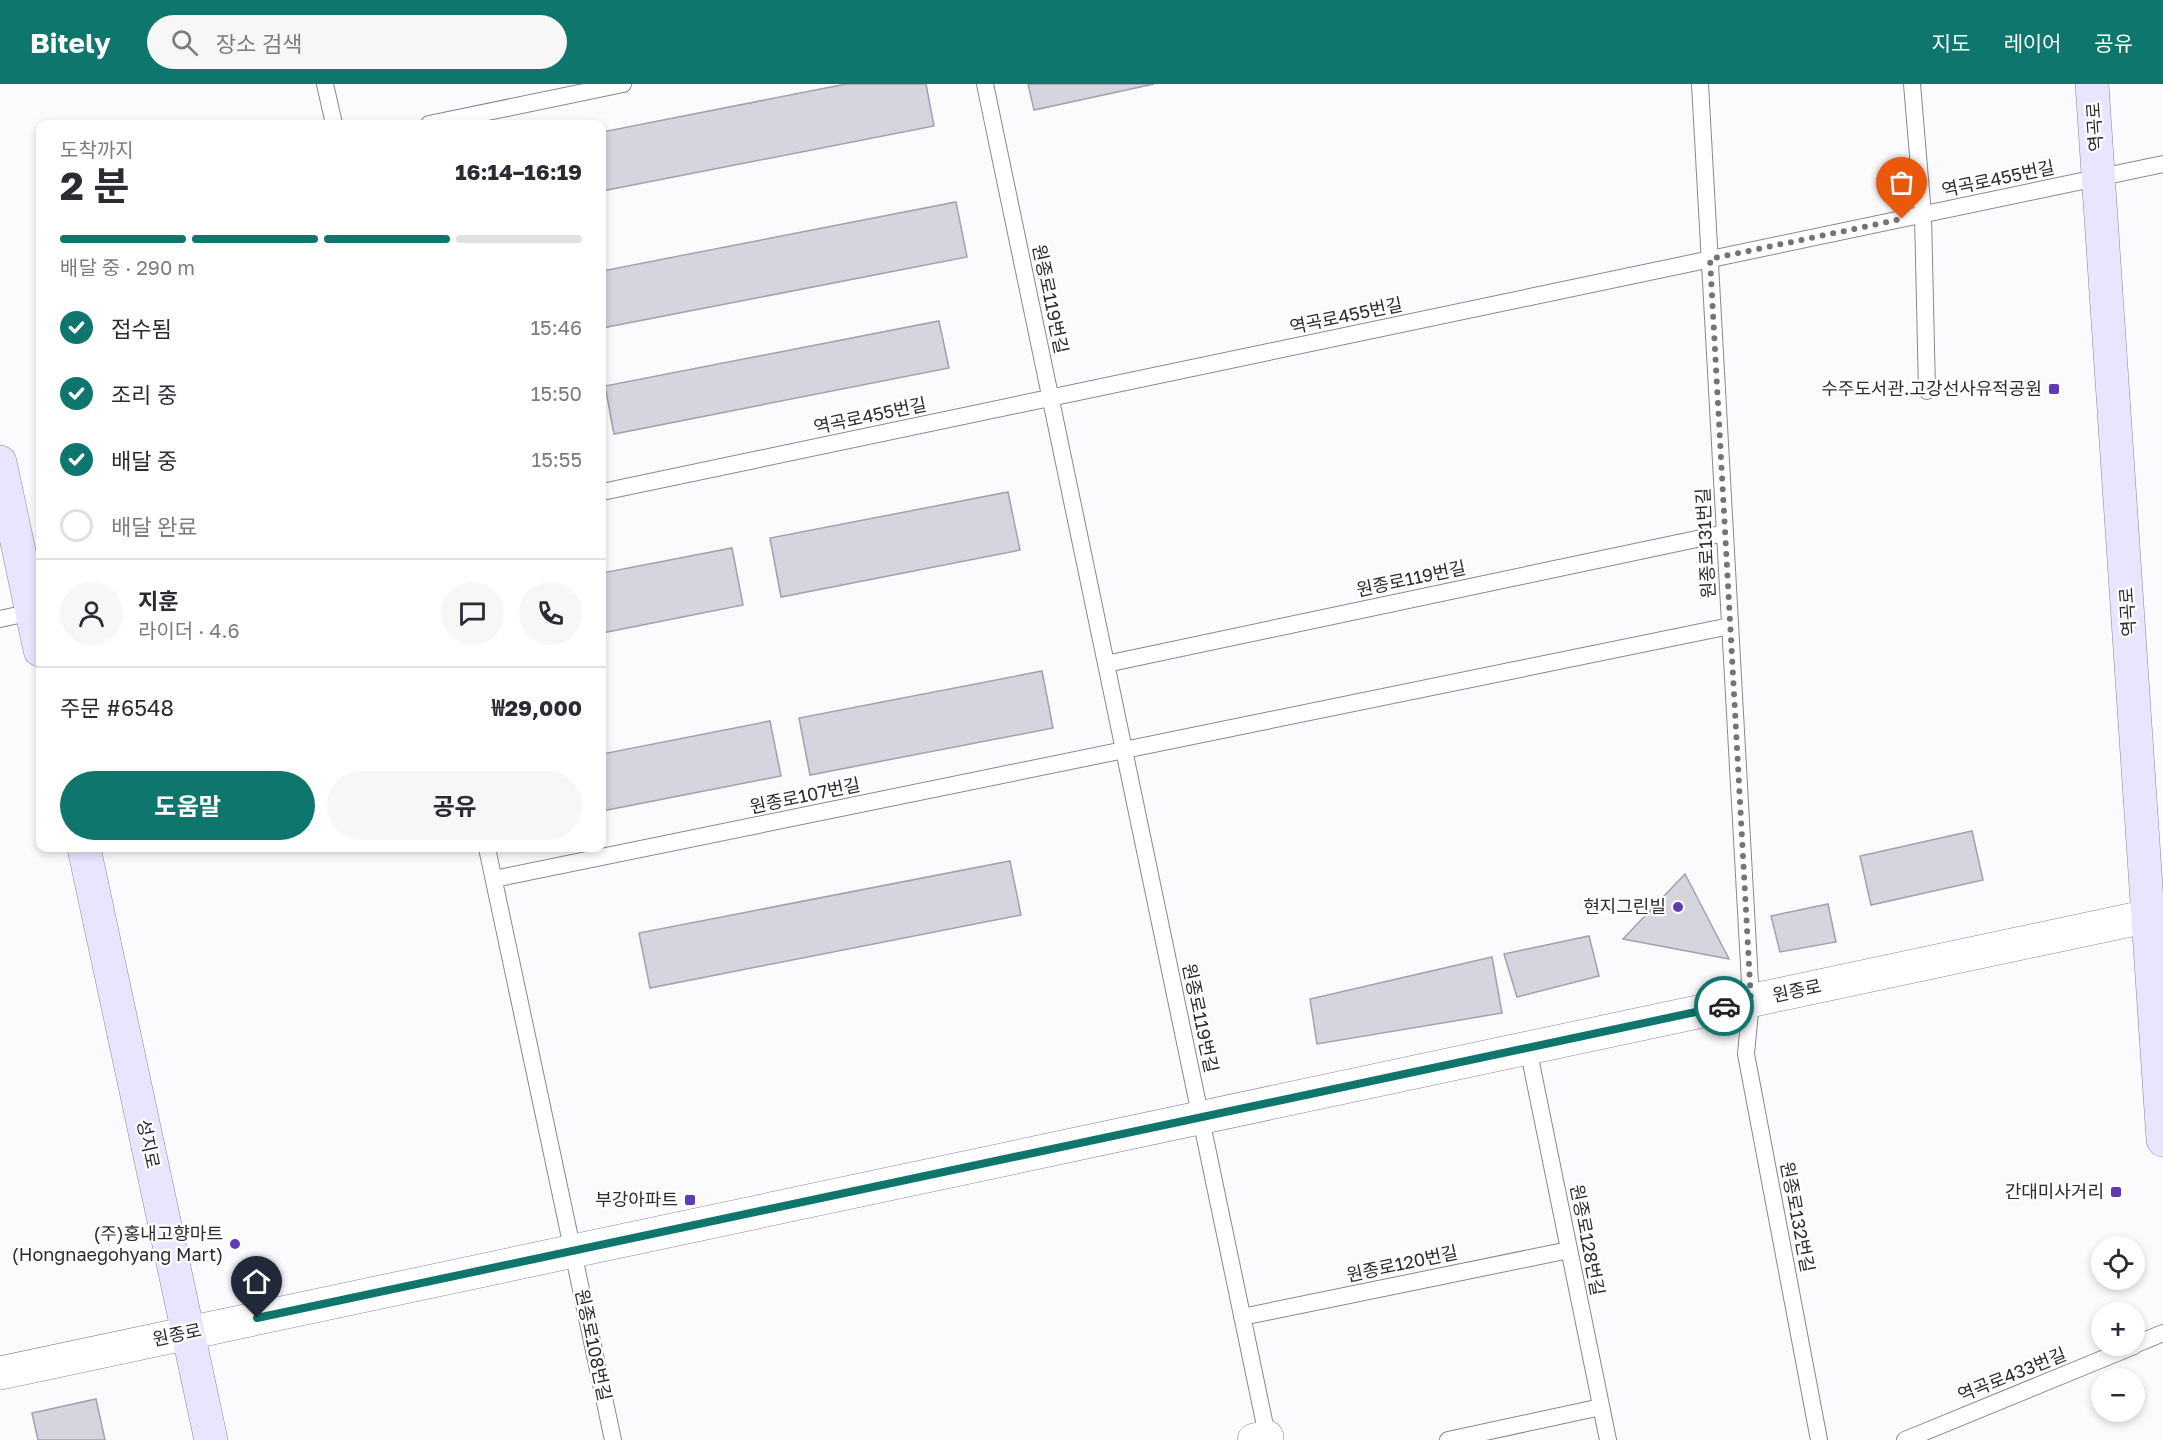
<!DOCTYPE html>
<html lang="ko">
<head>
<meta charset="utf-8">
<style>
  :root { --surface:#fff; --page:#f7f7f7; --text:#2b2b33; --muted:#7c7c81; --line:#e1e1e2; --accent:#0f766e }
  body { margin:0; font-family:"Golos Text","Noto Sans KR",sans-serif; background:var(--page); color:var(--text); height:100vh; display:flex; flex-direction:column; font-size:22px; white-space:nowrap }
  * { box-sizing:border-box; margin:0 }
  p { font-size:20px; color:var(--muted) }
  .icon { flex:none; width:33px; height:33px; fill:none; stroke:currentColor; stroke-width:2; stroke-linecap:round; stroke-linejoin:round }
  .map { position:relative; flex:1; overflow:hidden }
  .sheet { position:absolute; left:36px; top:36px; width:570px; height:732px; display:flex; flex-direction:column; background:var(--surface); border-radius:12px; box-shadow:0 3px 9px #0003 }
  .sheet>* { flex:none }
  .buttons { position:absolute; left:2091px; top:1152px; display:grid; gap:12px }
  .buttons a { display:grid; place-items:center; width:54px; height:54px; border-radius:50%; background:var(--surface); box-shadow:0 3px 9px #0003; font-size:30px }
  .pin { position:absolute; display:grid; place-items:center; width:51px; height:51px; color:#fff; margin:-62px -26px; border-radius:50% 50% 50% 0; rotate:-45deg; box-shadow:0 0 6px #0007 }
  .pin .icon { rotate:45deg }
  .courier { position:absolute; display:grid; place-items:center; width:60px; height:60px; margin:-30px; border:4px solid #0f766e; border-radius:50%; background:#fff; color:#222; box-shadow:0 2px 8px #0007 }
  .headline em { font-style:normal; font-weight:700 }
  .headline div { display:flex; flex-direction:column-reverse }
  .headline { display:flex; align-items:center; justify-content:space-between; height:102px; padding:0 24px }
  h1 { font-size:39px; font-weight:700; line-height:45px }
  .bar { display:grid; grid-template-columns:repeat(4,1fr); gap:9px 6px; align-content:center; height:72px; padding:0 24px }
  .bar i { height:8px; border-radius:4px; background:var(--line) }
  .bar .current { background:var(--accent) }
  .bar p { grid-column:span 4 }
  .line { display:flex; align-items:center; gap:15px; padding:0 24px; border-top:2px solid var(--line) }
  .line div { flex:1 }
  .round { display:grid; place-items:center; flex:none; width:63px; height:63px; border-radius:32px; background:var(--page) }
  ol { padding:0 24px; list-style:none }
  li { display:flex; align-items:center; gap:18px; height:66px }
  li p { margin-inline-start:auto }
  li .icon { padding:6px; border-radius:50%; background:var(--accent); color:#fff; stroke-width:4 }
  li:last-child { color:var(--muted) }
  li i { width:33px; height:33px; border:3px solid var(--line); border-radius:50% }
  .button { display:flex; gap:12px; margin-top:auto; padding:12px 24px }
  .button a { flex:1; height:69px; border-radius:36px; background:var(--accent); color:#fff; font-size:24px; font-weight:700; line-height:69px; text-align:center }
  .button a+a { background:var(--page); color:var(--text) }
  header { display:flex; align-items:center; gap:36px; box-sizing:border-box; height:84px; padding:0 30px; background:var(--accent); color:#fff }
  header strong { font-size:28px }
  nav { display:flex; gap:33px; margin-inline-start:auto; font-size:21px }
  .search { width:420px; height:54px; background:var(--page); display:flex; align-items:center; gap:15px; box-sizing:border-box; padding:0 21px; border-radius:33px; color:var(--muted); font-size:22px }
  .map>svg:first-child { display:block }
  .building { fill:#d5d4df; stroke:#a2a1ac; stroke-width:1.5 }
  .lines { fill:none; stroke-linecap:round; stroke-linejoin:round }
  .lane-casing { stroke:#898892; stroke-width:18 }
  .street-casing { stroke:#898892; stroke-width:34 }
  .secondary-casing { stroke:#898892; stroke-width:34 }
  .lane { stroke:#fff; stroke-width:16 }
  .street { stroke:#fff; stroke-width:33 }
  .secondary { stroke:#e9e5fe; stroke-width:33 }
  .done { stroke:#747478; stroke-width:6; stroke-dasharray:0 10.8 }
  .route { stroke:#0f766e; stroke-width:8 }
  .poi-dot { fill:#5e3cb4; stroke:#fff; stroke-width:2 }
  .labels { text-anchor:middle; stroke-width:4.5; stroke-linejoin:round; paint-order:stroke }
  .street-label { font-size:18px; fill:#2c2b30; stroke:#fff }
  .poi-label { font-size:18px; fill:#2c2b30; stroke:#fff; text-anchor:end }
</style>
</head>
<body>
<header>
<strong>Bitely</strong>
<div class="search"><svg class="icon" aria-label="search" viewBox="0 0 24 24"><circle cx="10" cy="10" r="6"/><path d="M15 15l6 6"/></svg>장소 검색</div>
<nav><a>지도</a><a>레이어</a><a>공유</a></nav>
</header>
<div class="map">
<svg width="2163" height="1356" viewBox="0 0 2163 1356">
  <rect width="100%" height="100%" fill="#fbfbfe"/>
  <path class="building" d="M846,0H926L934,42L602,107V48Z
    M1028,0H1154L1034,26Z
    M956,118L967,173L602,244V187Z
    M939,237L949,284L614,350L605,302Z
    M1008,408L1020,466L781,513L770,454Z
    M732,464L743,521L602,549V489Z
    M1042,587L1053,644L810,691L799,634Z
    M770,637L781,692L602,727V670Z
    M1972,747L1983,796L1871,821L1860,772Z
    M1010,777L1021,831L650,904L639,849Z
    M1685,790L1729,875L1623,855Z
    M1828,820L1836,858L1780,868L1771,832Z
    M1589,852L1599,892L1517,913L1504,870Z
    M1492,873L1502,929L1317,960L1310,915Z
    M96,1315L105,1356H38L32,1329Z"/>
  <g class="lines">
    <g class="lane-casing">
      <path id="lane" d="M325,0L334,40
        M985,0L1268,1356
        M1700,0L1751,917L1746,970L1819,1356
        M1912,0L1923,131L1927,307
        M429,40L623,0
        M602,408L2163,80
        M0,535L37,527
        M1106,580L1725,449
        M487,764L613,1356
        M494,795L1730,542
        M1528,964L1608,1356
        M1242,1233L1569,1166
        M2134,1261L2163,1249
        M1448,1356L1601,1323
        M1905,1356L2134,1262"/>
    </g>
    <g class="street-casing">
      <path id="street" d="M0,1289L2149,832
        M1254,1356L1267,1353"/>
    </g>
    <g class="secondary-casing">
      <path id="secondary" d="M2092,0L2163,1056
        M0,378L40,566
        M84,764L211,1356"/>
    </g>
    <use href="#lane" class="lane"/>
    <use href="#street" class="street"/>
    <use href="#secondary" class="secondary"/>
  </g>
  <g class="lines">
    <path class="done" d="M1724,922L1751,917L1710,175L1902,135"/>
    <path class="route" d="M257,1234L1724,922"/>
  </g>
  <g class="poi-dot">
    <rect x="2048" y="299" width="12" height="12" rx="3"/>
    <circle cx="1678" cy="823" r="6"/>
    <rect x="2110" y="1102" width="12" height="12" rx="3"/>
    <rect x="684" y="1110" width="12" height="12" rx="3"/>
    <circle cx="235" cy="1160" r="6"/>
  </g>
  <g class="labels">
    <g class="street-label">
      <text transform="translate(2095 43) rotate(-94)" y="6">역곡로</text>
      <text transform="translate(1998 95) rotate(-12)" y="6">역곡로455번길</text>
      <text transform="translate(1050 215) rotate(78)" y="6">원종로119번길</text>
      <text transform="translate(1346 232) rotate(-12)" y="6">역곡로455번길</text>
      <text transform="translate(870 332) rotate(-12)" y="6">역곡로455번길</text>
      <text transform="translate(1706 459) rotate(-93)" y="6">원종로131번길</text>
      <text transform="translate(1411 495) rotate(-12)" y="6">원종로119번길</text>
      <text transform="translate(2128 528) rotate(-94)" y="6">역곡로</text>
      <text transform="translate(805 712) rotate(-12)" y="6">원종로107번길</text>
      <text transform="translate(1797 907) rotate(-12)" y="6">원종로</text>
      <text transform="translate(1200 934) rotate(78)" y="6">원종로119번길</text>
      <text transform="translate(148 1060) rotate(78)" y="6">성지로</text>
      <text transform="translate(1797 1133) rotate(79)" y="6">원종로132번길</text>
      <text transform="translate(1587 1156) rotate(79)" y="6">원종로128번길</text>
      <text transform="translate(1402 1180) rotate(-12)" y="6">원종로120번길</text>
      <text transform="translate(177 1251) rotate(-12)" y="6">원종로</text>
      <text transform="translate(593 1261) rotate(78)" y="6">원종로108번길</text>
      <text transform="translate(2012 1291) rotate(-22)" y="6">역곡로433번길</text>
    </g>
    <g class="poi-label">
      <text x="2042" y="311">수주도서관.고강선사유적공원</text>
      <text x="1666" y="829">현지그린빌</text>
      <text x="2104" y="1114">간대미사거리</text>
      <text x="678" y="1122">부강아파트</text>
      <text x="223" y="1156">(주)홍내고향마트<tspan x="223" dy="21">(Hongnaegohyang Mart)</tspan></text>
    </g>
  </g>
</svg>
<div class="buttons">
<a><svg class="icon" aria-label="locate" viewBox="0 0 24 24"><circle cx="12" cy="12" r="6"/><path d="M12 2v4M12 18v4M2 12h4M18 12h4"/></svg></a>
<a>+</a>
<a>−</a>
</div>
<div class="pin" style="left:1902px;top:135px;background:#ea580c"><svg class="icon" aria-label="bag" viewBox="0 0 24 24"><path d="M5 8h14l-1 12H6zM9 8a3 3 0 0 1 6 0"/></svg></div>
<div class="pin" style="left:257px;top:1234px;background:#1f2937"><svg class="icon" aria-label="home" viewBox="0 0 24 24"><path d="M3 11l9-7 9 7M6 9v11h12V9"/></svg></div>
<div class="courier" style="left:1724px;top:922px"><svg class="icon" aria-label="car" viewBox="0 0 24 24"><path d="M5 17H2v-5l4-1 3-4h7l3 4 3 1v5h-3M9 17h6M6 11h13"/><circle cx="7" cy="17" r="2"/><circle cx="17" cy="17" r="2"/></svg></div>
<section class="sheet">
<div class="headline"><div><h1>2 분</h1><p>도착까지</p></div><em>16:14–16:19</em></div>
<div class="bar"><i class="current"></i><i class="current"></i><i class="current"></i><i></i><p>배달 중 · 290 m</p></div>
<ol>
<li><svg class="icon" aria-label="check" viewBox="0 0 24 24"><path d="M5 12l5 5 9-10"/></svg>접수됨<p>15:46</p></li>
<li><svg class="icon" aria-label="check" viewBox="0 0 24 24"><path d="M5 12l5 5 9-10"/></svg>조리 중<p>15:50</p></li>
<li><svg class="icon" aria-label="check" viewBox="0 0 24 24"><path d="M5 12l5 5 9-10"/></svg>배달 중<p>15:55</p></li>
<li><i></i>배달 완료</li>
</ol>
<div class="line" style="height:108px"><a class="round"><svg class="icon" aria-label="person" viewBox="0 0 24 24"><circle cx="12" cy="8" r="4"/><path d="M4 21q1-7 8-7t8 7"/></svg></a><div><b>지훈</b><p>라이더 · 4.6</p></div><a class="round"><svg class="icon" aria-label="chat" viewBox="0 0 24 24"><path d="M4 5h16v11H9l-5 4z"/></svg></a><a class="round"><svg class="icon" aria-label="phone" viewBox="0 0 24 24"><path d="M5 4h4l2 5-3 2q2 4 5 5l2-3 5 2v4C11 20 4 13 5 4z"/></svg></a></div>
<div class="line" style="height:78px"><div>주문 #6548</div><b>₩29,000</b></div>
<div class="button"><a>도움말</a><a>공유</a></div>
</section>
</div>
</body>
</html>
